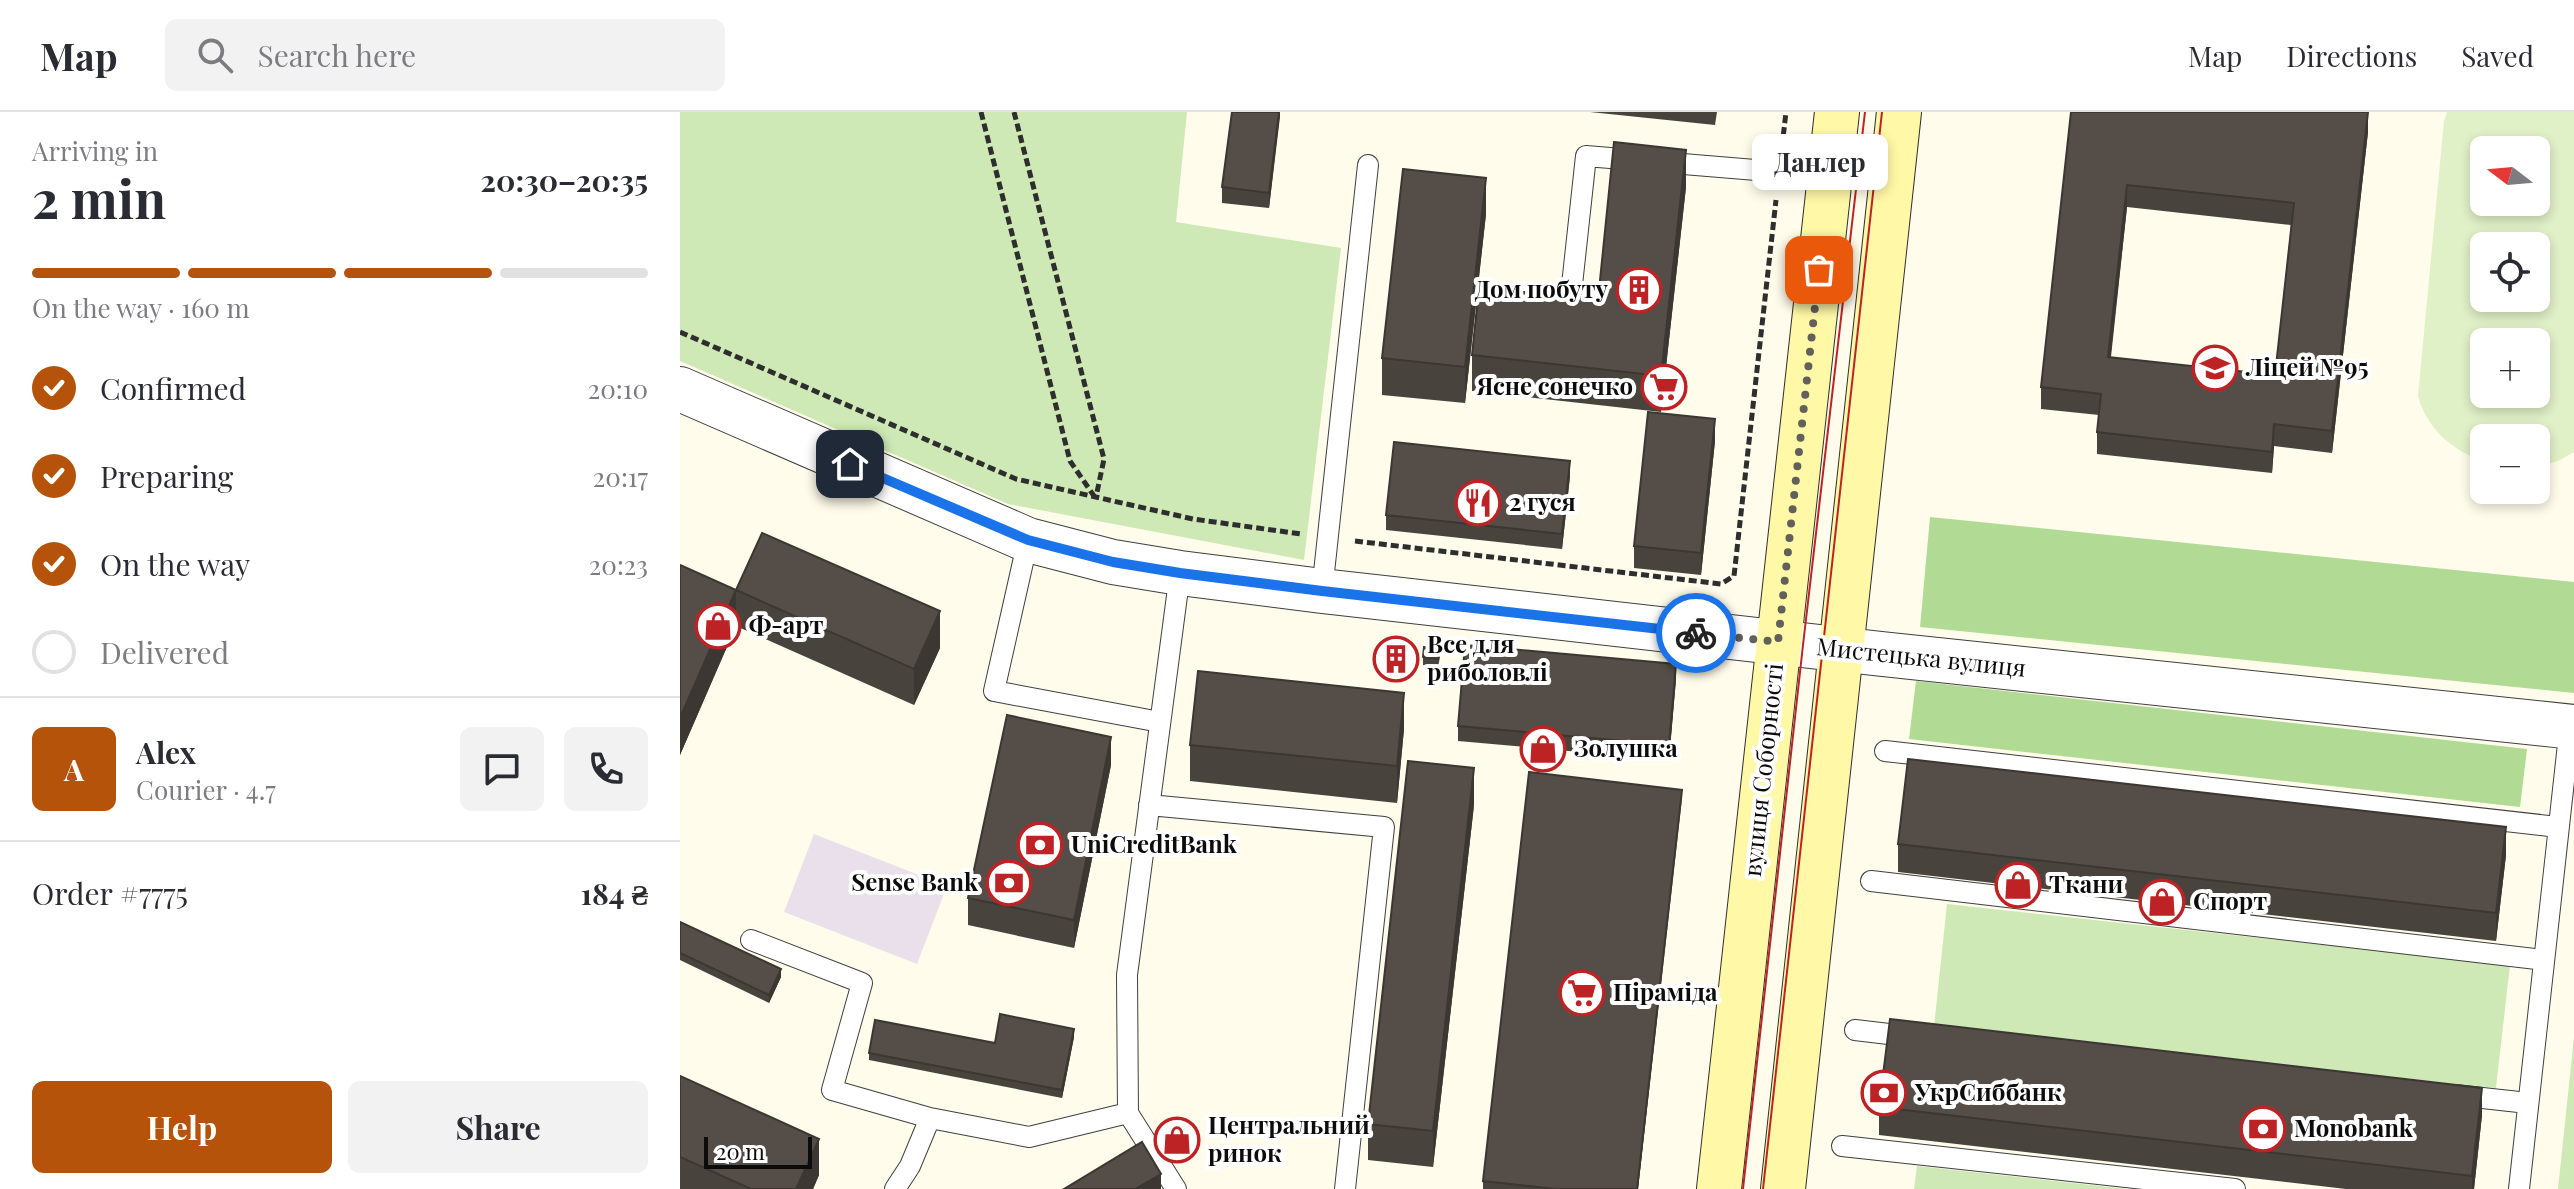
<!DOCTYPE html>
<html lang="en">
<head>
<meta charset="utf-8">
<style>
  :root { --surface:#fff; --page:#f2f2f3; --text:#2b2b33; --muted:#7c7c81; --line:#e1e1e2; --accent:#b45309 }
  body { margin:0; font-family:"Playfair Display",serif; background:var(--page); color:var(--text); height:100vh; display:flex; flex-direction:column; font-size:30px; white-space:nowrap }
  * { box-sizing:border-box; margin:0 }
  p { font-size:26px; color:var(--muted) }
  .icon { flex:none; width:44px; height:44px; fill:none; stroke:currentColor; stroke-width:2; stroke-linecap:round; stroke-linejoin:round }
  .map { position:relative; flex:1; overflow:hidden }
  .sheet { display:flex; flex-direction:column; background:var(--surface); width:680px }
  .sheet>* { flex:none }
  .needle { width:52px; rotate:286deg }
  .fabs { position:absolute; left:1790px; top:24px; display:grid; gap:16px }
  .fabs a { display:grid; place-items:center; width:80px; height:80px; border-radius:12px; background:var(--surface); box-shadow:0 4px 12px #0003; font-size:40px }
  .scale { position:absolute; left:24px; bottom:20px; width:108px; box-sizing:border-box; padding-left:8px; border:4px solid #0c0c0c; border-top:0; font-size:22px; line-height:28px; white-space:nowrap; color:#0c0c0c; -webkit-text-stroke:6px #fff; paint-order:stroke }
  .pin { position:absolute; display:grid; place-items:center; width:68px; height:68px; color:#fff; margin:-34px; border-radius:16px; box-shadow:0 4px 12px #0006 }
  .courier { position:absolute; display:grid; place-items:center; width:80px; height:80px; margin:-40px; border:6px solid #1a73e8; border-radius:50%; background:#fff; color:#222; box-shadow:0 2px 10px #0007 }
  .bubble { position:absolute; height:56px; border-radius:12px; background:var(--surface); box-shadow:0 4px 12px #0003; font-size:26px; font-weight:700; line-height:56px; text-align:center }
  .headline em { font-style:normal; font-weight:700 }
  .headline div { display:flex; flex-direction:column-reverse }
  .headline { display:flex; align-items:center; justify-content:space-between; height:136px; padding:0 32px }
  h1 { font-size:52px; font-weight:700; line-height:60px }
  .bar { display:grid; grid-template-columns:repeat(4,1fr); gap:12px 8px; align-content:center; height:96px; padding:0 32px }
  .bar i { height:10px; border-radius:6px; background:var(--line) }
  .bar .on { background:var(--accent) }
  .bar p { grid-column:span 4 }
  .line { display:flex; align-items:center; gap:20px; padding:0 32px; border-top:2px solid var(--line) }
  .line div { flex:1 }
  .round { display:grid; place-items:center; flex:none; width:84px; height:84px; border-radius:12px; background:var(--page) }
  ol { padding:0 32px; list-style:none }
  li { display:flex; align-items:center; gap:24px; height:88px }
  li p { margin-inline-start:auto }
  li .icon { padding:8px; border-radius:50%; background:var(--accent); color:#fff; stroke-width:4 }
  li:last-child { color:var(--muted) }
  li i { width:44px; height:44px; border:4px solid var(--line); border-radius:50% }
  .cta { display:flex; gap:16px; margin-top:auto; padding:16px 32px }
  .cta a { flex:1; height:92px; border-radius:12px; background:var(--accent); color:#fff; font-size:32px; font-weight:700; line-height:92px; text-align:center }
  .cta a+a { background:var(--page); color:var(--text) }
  header { display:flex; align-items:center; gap:48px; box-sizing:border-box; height:112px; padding:0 40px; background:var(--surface); border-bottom:2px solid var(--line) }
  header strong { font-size:38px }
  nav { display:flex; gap:44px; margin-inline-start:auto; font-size:28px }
  .search { width:560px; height:72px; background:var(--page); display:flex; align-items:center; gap:20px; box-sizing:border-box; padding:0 28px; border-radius:12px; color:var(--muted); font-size:30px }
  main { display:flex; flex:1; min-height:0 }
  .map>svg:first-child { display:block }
  .industrial { fill:#eae0eb }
  .green { fill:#cee9b5 }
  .forest { fill:#b1da94 }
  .pitch { fill:#e0f0c7; fill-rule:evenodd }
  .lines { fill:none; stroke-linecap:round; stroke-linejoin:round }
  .service-casing { stroke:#3f3f3f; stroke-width:22 }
  .tertiary-casing { stroke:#3f3f3f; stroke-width:46 }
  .secondary-casing { stroke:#2e2e2e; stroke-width:46 }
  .path { stroke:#2e2e2e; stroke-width:5; stroke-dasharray:8 4; stroke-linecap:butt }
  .service { stroke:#fff; stroke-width:20 }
  .tertiary { stroke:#fff; stroke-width:44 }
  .secondary { stroke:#fff8a6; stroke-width:44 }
  .tram { stroke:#bd2325; stroke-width:2 }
  .wall { fill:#49433e; fill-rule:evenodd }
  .shaded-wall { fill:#3c3732 }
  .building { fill:#554e48; stroke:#3c3732; stroke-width:2; fill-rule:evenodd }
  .done { stroke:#61605a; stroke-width:8; stroke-dasharray:0 14.4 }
  .route { stroke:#1a73e8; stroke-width:10 }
  .labels { text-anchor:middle; stroke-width:8; stroke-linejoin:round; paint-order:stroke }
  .poi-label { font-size:24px; font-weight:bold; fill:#0c0c0c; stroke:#fff; text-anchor:start }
  .street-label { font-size:24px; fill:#0c0c0c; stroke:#fff }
</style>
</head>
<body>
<header>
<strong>Map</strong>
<div class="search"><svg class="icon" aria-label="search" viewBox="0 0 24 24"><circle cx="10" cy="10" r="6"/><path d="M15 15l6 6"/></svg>Search here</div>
<nav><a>Map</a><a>Directions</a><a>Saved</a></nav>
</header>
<main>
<section class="sheet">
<div class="headline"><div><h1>2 min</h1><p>Arriving in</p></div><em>20:30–20:35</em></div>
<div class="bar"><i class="on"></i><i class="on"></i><i class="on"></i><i></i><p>On the way · 160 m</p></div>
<ol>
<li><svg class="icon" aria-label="check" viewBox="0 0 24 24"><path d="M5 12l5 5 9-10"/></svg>Confirmed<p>20:10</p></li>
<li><svg class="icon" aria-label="check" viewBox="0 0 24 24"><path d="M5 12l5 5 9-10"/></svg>Preparing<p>20:17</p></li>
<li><svg class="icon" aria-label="check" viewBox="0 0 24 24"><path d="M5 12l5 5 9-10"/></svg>On the way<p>20:23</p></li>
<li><i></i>Delivered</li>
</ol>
<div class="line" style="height:144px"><b class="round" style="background:var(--accent);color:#fff">A</b><div><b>Alex</b><p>Courier · 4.7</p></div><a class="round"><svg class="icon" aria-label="chat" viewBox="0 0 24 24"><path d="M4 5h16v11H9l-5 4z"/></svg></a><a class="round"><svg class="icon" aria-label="phone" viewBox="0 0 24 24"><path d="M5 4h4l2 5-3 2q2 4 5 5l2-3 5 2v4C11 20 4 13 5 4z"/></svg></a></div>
<div class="line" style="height:104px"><div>Order #7775</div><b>184 ₴</b></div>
<div class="cta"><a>Help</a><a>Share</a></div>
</section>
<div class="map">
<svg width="1894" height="1077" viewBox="0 0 1894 1077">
  <rect width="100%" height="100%" fill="#fffceb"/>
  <path class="industrial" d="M134,722L267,774L237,852L104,800Z"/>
  <path class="green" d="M0,0H507L496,110L661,136L624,448L328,392L0,249Z
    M1267,792L1830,853L1816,976L1254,915Z
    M1894,925V1077H1878Z
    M1237,1054L1447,1077H1234Z"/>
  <path class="forest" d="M1250,405L1894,470V581L1240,515Z
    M1236,569L1847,637L1840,695L1229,627Z"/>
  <path class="pitch" d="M1767,0H1894V340L1878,349L1856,355V326H1804V350C1772,338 1747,317 1738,284L1764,9ZM1804,38H1856V90H1804ZM1804,134H1856V186H1804ZM1804,230H1856V282H1804Z"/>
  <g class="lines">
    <g class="service-casing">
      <path id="service" d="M891,182L906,44L1149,64
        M348,428L314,579L480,610
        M642,479L688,53
        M1205,639L1878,715
        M469,693L704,715L665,1077
        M1191,769L1864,848
        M71,828L182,871L152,978L250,1006L349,1025L448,1001
        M1175,918L1234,925
        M1775,983L1848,991
        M1162,1034L1555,1077
        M215,1077L230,1054L250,1006
        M496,1077L448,1001L447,863L500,461
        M1839,1077L1890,614"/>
    </g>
    <g class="tertiary-casing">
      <path id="tertiary" d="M0,277L348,428L433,450L500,461L642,479L1202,542L1894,615"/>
    </g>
    <g class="secondary-casing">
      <path id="secondary" d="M1039,1077L1157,0
        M1103,1077L1219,0"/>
    </g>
    <path class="path" d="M301,0L390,349L414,384
      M334,0L424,347L416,385
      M1102,35L1106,0
      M0,220L336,367L513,407L621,422
      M675,429L1041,472L1054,464L1096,88"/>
    <use href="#service" class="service"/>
    <use href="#tertiary" class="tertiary"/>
    <use href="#secondary" class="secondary"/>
    <path class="tram" d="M1063,1077L1123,533L1185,0
      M1083,1077L1202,0"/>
  </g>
  <path class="wall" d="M600,0L589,96L542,91V75Z
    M910,0H1037L1035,13Z
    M1391,0L1688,20L1652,341L1594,334L1592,361L1417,342V320L1419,303L1361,297V275ZM1447,95L1611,113L1595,263L1431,245Z
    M1006,75L981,300L792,279V243L918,188Z
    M806,102L785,291L702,283V246Z
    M1035,329L1021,463L954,456V434Z
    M890,364L882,437L706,418V403Z
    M0,453L56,478L260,536L234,593L56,514L0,643Z
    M707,542L724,543L723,552L707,550Z
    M743,545H760L758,555L743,553Z
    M996,567L989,648L778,629V614Z
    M724,617L717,691L510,669V633Z
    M431,653L394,836L288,813V786Z
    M1002,686L958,1077H803V1069Z
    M794,693L753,1055L688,1048V1012Z
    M1218,732L1826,743L1816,829L1218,760Z
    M0,810L101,865L89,891L0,848Z
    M394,925L382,986L189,948V941Z
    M0,964L139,1063L133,1077H0Z
    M1199,995L1802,1003L1794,1077H1666L1199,1023Z"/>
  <path class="shaded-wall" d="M599,0H600V5L589,96V81Z
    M1688,0V20L1652,341V319Z
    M1006,38V75L981,300V264Z
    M806,66V102L785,291V255Z
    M1447,73V95L1428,267V245Z
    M1035,307V329L1021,463V441Z
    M1594,312V334L1592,361V340Z
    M890,349V364L882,437V422Z
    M56,478V514L0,643V606Z
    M260,499V536L234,593V557Z
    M996,552V567L989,648V633Z
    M724,581V617L717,691V654Z
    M431,625V653L394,836V808Z
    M794,656V693L753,1055V1019Z
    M1002,678L958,1077H957Z
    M1826,715V743L1816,829V801Z
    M101,857V865L89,891V883Z
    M394,917V925L382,986V978Z
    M1802,976V1003L1794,1077H1792V1064Z
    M139,1027V1063L133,1077H116Z
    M481,1062V1077H455Z"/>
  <path class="building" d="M552,0H599L589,81L542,75Z
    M1391,0H1688L1652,319L1594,312L1592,340L1417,320L1421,282L1361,275ZM1447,73L1614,91L1595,263L1428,245Z
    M934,30L1006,38L981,264L792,243L799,175L918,188Z
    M723,57L806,66L785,255L702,246Z
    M968,300L1035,307L1021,441L954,434Z
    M714,330L890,349L882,422L706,403Z
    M82,421L260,499L234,557L56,478Z
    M0,453L56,478L0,606Z
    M785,533L996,552L989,633L778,614Z
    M709,534L724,536L723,544L707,542Z
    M744,535L760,537L758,547L743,545Z
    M518,559L724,581L717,654L510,633Z
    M327,603L431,625L394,808L288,786Z
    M1228,647L1826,715L1816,801L1218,732Z
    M728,649L794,656L753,1019L688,1012Z
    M849,660L1002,678L957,1077H876L803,1069Z
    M0,810L101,857L89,883L0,841Z
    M320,902L394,917L382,978L189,941L195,908L315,931Z
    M1210,907L1802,976L1792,1064L1199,995Z
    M0,964L139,1027L116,1077H71L0,1045Z
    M462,1030L481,1062L455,1077H384Z"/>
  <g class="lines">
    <path class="done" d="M1016,521L1098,530L1139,158"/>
    <path class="route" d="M170,352L348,428L433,450L500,461L642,479L1016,521"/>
  </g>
  <defs>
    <g id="building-ring" transform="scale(2.3)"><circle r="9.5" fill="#fff" stroke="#bd2325" stroke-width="1.5"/><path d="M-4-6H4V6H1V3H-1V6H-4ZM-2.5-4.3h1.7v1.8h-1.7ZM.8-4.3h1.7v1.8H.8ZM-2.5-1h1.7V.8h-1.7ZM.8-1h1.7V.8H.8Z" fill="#bd2325"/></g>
    <g id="school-ring" transform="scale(2.3)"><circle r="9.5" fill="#fff" stroke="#bd2325" stroke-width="1.5"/><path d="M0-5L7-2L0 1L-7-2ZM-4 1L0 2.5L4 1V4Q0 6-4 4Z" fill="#bd2325"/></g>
    <g id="supermarket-ring" transform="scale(2.3)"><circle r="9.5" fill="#fff" stroke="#bd2325" stroke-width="1.5"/><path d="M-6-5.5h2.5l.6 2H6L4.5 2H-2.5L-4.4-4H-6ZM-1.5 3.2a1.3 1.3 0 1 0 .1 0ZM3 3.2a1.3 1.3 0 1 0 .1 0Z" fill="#bd2325"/></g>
    <g id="restaurant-ring" transform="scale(2.3)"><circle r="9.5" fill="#fff" stroke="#bd2325" stroke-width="1.5"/><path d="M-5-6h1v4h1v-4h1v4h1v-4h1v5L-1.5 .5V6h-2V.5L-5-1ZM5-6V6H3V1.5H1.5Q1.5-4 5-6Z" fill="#bd2325"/></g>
    <g id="shop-ring" transform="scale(2.3)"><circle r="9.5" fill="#fff" stroke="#bd2325" stroke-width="1.5"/><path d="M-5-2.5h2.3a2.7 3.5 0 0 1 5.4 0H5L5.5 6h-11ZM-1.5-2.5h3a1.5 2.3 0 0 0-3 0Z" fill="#bd2325"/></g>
    <g id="bank-ring" transform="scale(2.3)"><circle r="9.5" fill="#fff" stroke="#bd2325" stroke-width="1.5"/><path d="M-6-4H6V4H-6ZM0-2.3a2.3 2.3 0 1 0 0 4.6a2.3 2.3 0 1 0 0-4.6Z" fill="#bd2325"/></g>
  </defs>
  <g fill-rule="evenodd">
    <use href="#building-ring" x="959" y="178"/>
    <use href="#school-ring" x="1535" y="256"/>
    <use href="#supermarket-ring" x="984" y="275"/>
    <use href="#restaurant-ring" x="798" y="391"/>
    <use href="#shop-ring" x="38" y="514"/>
    <use href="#building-ring" x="716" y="547"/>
    <use href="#shop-ring" x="863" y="637"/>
    <use href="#bank-ring" x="360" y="733"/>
    <use href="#bank-ring" x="329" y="771"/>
    <use href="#shop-ring" x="1338" y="773"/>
    <use href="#shop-ring" x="1482" y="790"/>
    <use href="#supermarket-ring" x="902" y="881"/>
    <use href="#bank-ring" x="1204" y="981"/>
    <use href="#bank-ring" x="1583" y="1017"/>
    <use href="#shop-ring" x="497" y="1028"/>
  </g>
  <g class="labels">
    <g class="poi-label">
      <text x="928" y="186" text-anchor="end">Дом побуту</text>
      <text x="1566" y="264">Ліцей №95</text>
      <text x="953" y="283" text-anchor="end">Ясне сонечко</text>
      <text x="829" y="399">2 гуся</text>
      <text x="69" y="522">Ф-арт</text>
      <text x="747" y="541">Все для<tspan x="747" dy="28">риболовлі</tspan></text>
      <text x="894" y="645">Золушка</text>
      <text x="391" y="741">UniCreditBank</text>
      <text x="298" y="779" text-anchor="end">Sense Bank</text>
      <text x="1369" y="781">Ткани</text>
      <text x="1513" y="798">Спорт</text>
      <text x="933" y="889">Піраміда</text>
      <text x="1235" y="989">УкрСиббанк</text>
      <text x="528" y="1022">Центральний<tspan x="528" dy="28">ринок</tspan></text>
      <text x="1614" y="1025">Monobank</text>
    </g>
    <g class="street-label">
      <text transform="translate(1241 546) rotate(6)" y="8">Мистецька вулиця</text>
      <text transform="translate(1084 658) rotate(-84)" y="8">вулиця Соборності</text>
    </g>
  </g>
</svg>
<div class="fabs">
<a><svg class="needle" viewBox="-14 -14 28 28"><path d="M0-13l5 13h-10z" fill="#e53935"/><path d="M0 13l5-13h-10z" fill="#7c7c81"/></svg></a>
<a><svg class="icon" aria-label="locate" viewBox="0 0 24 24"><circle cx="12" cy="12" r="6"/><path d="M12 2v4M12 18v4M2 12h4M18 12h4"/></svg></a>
<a>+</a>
<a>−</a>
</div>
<div class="scale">20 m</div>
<div class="pin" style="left:1139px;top:158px;background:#ea580c"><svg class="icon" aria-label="bag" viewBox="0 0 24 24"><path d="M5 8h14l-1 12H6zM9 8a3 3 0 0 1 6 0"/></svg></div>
<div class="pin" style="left:170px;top:352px;background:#1f2937"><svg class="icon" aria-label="home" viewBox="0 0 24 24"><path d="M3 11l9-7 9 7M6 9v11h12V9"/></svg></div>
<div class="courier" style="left:1016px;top:521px"><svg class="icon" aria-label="bike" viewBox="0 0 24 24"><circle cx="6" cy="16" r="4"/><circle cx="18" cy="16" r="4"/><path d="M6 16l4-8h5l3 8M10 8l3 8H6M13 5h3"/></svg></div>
<div class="bubble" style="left:1072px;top:22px;width:136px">Данлер</div>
</div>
</main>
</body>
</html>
